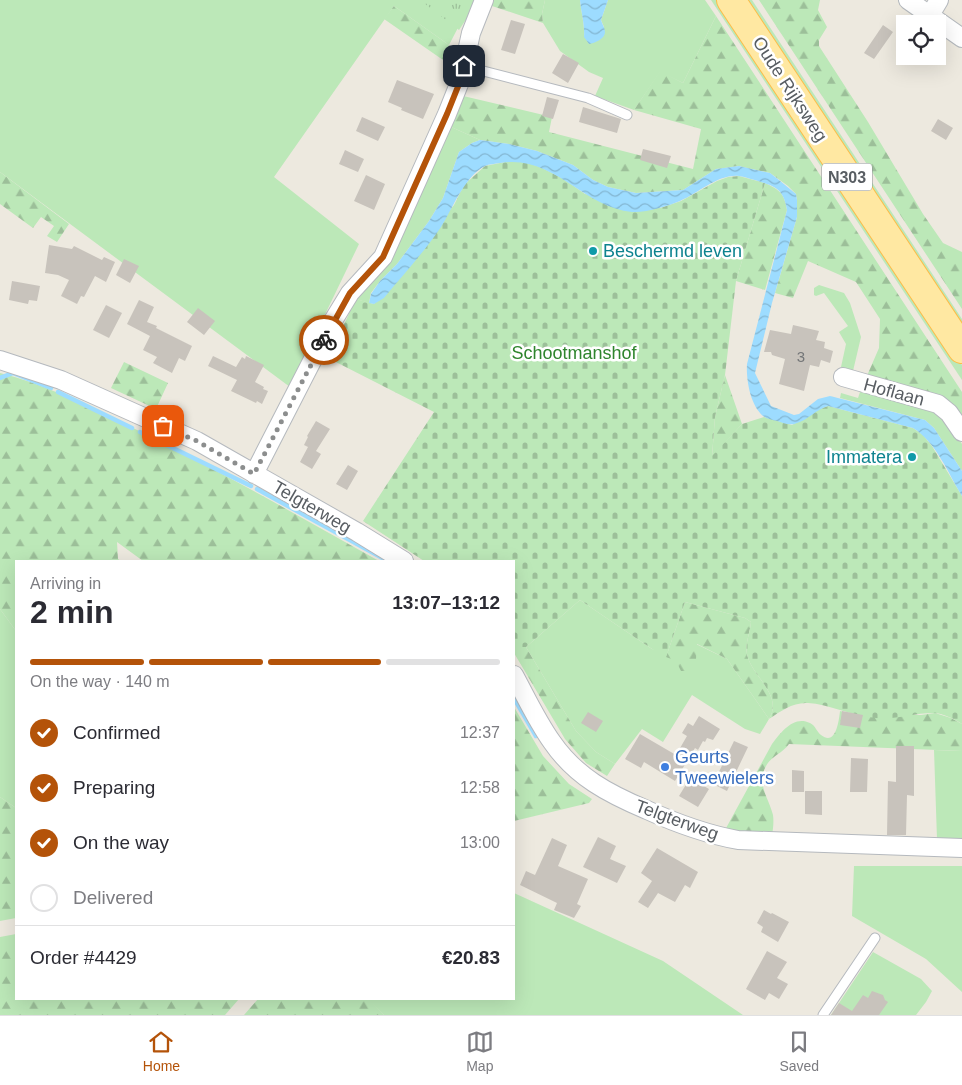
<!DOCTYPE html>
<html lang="en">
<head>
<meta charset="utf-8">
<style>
  :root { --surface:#fff; --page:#f2f2f3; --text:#2b2b33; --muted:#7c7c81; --line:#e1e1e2; --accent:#b45309 }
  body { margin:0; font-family:Helvetica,sans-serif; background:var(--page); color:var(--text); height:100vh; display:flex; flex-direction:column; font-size:19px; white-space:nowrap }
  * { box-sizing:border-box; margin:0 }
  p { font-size:16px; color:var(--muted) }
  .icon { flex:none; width:28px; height:28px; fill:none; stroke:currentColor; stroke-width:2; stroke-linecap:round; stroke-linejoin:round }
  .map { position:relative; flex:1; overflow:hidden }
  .sheet { position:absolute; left:15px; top:560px; width:500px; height:440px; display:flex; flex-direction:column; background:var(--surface); border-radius:0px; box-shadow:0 5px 20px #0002 }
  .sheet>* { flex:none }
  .controls { position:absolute; left:896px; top:15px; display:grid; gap:10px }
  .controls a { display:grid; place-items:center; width:50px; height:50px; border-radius:0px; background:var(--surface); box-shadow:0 5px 20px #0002; font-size:25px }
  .pin { position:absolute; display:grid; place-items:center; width:42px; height:42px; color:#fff; margin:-21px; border-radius:10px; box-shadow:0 2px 8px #0006 }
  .courier { position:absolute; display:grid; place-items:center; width:50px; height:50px; margin:-25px; border:4px solid #b45309; border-radius:50%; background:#fff; color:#222; box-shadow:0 1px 6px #0007 }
  .overview em { font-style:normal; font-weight:700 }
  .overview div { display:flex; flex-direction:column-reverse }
  .overview { display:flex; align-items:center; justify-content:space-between; height:85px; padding:0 15px }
  h1 { font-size:32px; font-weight:700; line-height:38px }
  .bar { display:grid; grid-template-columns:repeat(4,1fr); gap:8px 5px; align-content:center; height:60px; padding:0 15px }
  .bar i { height:6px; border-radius:4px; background:var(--line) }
  .bar .on { background:var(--accent) }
  .bar p { grid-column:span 4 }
  .line { display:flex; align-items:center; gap:12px; padding:0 15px; border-top:1px solid var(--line) }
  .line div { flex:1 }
  ol { padding:0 15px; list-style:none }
  li { display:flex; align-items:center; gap:15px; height:55px }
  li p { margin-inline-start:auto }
  li .icon { padding:5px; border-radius:50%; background:var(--accent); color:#fff; stroke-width:4 }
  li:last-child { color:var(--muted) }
  li i { width:28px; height:28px; border:2px solid var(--line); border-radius:50% }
  .tabs { display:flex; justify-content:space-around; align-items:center; height:70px; border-top:1px solid var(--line); background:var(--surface); font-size:14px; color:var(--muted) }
  .tabs a { display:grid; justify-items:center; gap:2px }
  .tabs .on { color:var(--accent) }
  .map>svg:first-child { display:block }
  .grass { fill:#bce8b8 }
  .forest { fill:url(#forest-firs) }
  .cemetery { fill:url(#cemetery-stones) }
  .park { fill:url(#park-tufts) }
  .water { fill:url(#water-waves) }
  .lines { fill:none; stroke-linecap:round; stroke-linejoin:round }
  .stream { stroke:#9ddcff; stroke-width:4.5 }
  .building { fill:#c8c3bc }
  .service-casing { stroke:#b5b9be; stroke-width:11 }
  .minor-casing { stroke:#b5b9be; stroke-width:20 }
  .primary-casing { stroke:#febc47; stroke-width:30 }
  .service { stroke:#fff; stroke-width:9 }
  .minor { stroke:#fff; stroke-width:18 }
  .primary { stroke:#ffe8a2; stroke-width:28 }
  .done { stroke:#8c8e8e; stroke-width:5; stroke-dasharray:0 9 }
  .route { stroke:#b45309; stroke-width:6 }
  .culture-dot { fill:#0f9aa8; stroke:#fff; stroke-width:2 }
  .shop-dot { fill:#3f7fe0; stroke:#fff; stroke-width:2 }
  .labels { text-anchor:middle; stroke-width:5; stroke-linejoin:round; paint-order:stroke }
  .number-label { font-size:15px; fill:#747678 }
  .shield { fill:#fff; stroke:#8a8e91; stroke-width:1 }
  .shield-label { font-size:16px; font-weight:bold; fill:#585d62 }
  .street-label { font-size:18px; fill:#585d62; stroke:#fff }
  .culture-label { font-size:18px; fill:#0d838f; stroke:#fff; text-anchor:start }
  .park-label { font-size:18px; fill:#2f852d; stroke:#fff }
  .shop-label { font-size:18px; fill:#366cbe; stroke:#fff; text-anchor:start }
</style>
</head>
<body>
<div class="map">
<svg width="962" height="1015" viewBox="0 0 962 1015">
  <defs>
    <pattern id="forest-firs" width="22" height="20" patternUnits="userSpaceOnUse" patternTransform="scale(1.25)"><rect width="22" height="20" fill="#bce8b8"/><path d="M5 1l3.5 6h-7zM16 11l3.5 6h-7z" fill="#9cbf99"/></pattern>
    <pattern id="cemetery-stones" width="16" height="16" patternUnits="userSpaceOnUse" patternTransform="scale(1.25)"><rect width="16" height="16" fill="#bce8b8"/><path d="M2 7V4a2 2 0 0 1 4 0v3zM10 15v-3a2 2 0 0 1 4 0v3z" fill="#9cbf99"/></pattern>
    <pattern id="park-tufts" width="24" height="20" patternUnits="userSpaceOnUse" patternTransform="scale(1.25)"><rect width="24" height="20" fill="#bce8b8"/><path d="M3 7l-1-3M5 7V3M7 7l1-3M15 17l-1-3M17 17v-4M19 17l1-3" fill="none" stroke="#9cbf99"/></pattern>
    <pattern id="water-waves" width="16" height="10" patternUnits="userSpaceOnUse" patternTransform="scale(1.25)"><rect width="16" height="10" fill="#9ddcff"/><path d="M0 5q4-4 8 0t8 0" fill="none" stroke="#83b6d2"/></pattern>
  </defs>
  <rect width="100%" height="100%" fill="#ede9df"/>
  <path class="grass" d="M0,0H475L463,18L449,45L394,6L274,177L359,244L290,387L0,172Z
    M545,0H580C581,12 585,25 584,37L604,27L601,20L608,0H705L716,16L683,83L660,72L634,110L595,96L603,78L589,72L560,51L543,23L542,14Z
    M711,0H721L815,139L962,365V380Z
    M742,0H752L962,319V336Z
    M449,126L480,140L472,143L459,152L443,198L429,221L397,264L380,281L371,293L369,303L356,299Z
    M819,285L844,293L850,303L861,337L853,371L841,367L846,344L839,332L848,326L824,293L816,296L814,295V288Z
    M860,392L926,406L948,422L962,444V471L934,428L925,420L840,398L841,393L858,398Z
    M580,600L652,649L696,659V644L727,659L769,719L760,734L745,729L692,695L663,742L642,729L615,764L596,752L576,731L526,647Z
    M0,609L16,631V808L0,797Z
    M934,750L962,751V839H937Z
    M854,866H962V992L926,959L852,916Z
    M514,893L663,961L743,1015H384L370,1001L369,999H514Z
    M873,952L921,979L932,991L926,1002L916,1015H831Z"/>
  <path class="forest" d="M491,0H545L542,14L543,23L489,5Z
    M759,0H820L818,10L827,27L819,40V46L868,122L923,214L943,243L962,252V309Z
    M394,6L449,45L443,60L384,19Z
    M716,16L962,392V425L866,378L879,348L880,319L856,282L808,261L793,298L775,293L797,217V200L796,194L788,186L770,173L739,166L716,169L683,190L636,193L608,187L593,180L573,165L537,151L509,144L480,140L449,126L459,95L552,117L549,132L693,169L701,129L634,110L660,71L683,83Z
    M0,172L69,224L57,242L47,236L54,226L41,217L33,228L0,204Z
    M765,183C780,190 784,193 787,210L765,290L736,281Z
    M124,362L168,383L156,409L111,388Z
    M0,373C42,383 80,403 119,421C208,464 293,513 379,561H143L117,542L118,559L121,561H16V631L0,609Z
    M725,375L742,424L712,457L715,417Z
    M685,602L745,618L751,622C750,633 745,643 747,654C751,676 784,695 769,719L727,659L697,644L696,659L692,671H681L676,661L666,657Z
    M514,647H526L576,731L596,752L615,764L607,776L586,763L565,739L514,653Z
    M514,707L543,756L569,784L592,799L589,803L514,821Z
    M840,711L851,714L921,715L935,713L951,718L962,724V751L789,744C782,754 771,756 766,766C756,784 769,798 773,815C774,822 773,829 772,835L725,830L772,744C781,732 794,715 810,723C816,726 816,731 821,735C836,747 839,720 840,711Z
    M0,797L16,808V918L0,921Z
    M16,934V999H239L225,1015H0V937Z
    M258,999H369L384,1015H244Z"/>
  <path class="cemetery" d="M505,162H525L540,167L562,178L585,194L660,208L681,201L717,181L728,177L739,176L765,183L736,281L725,375L715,417L712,456L742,424L764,417L792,425L819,409L828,406L913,428L923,435L932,446L962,496V724C954,719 943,713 933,713C914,713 895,720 876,718C853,716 828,704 808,703C793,702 781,711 769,719C784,695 751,676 747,654C745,643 750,633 751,622L745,618L685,602L666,657L652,649L580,600L526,647H514V561H424L363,521L434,412L328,358L356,299L374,304L454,205L464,185L485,166Z"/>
  <path class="park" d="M420,0H479L459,30Z"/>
  <path class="water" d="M580,0H608L601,20C602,24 605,28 605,32C605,39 595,43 589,44L584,37C585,25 581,12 580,0Z
    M480,140L509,144L537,151L573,165L593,180L608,187L636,193L683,190L716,169L739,166L770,173L779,180L796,194L797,200V217L772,303L755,373L771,406L794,415L799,414L818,399L830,396L925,420L934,428L962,471V496C948,473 936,442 913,428L828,406C815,410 808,420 797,423C791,426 783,423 777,421C773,420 767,419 763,416C750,405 746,379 747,364L787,210C784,192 778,187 761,182C754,180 746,177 739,176C718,174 699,193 680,201C668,206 646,213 632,212C582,207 554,154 500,163C495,164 489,164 485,166C464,177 453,208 441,227C424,252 403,275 384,298L374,304L369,303L371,294L380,281L397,264L429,221L443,198L459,152L472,143Z"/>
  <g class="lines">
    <path class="stream" d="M0,378L13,373L51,388
      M58,392L132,428
      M140,432L251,486
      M257,489L388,561
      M514,698L536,736"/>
  </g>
  <path class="building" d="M511,20L525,24L515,54L501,50Z
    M883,25L893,32L874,59L864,53Z
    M563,54L579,63L568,83L552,73Z
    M397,80L434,94L423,119L401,110L402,108L388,102Z
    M547,97L559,100L553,119L542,116Z
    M583,107L621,119L617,133L579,122Z
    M362,117L385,127L378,141L356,131Z
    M938,119L953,128L946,140L931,131Z
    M643,149L671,156L667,168L640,160Z
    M345,150L364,159L358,172L339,164Z
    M366,175L385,184L374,210L354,201Z
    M49,245L72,249L74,246L102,260L104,257L115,262L106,282L95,276L84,297L81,296L77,304L61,296L69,280L58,275L45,273Z
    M124,259L139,266L130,283L116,275Z
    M12,281L40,286L37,301L29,300L28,304L9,300Z
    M139,300L154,307L147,322L157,326L156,328L192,346L185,361L179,358L172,373L153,363L157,357L143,350L150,336L127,324Z
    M106,305L122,313L109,338L93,330Z
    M198,308L215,321L204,335L187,322Z
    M793,325L819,331L816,340L825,342L824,348L833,351L830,363L821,360L819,367L810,365L804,391L779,384L785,359L772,355L771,352H764L770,330L791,334Z
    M213,356L236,367L242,357L245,359L246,356L264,365L255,382L264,387L263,389L268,391L262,404L257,401L256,403L231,391L237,380L208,366Z
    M316,421L330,429L316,451L321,454L312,469L300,462L308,447L304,445L308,437L307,436Z
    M348,465L358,471L347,490L336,484Z
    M842,711L863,715L860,728L840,725Z
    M588,712L603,721L596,732L581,723Z
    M699,716L720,729L713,740L707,738L705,742L703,741L698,750L695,748L675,781L644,762L641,768L625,759L640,734L676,755L687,736L682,733L688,723L693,726Z
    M734,741L748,747L727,791L713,784Z
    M896,746H914V796L907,795L906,835H887L888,781L896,782Z
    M851,758L868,759L867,792H850Z
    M792,770L804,771V792H792Z
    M690,778L709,789L698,807L679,796Z
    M805,791H822V815L805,814Z
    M598,837L616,846L610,859L626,866L617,883L583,867Z
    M552,838L567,845L558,866L588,879L577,904L581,906L574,918L554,910L557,903L520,885L526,871L535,875Z
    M657,848L698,872L690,888L685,885L675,902L658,893L648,908L638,902L652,881L641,873Z
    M764,910L771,914L772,913L789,922L778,942L761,932L763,927L757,923Z
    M767,951L787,962L777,978L788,984L779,999L769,993L765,1000L746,989Z
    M872,991L883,995L885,1000L888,1002L879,1015H831L839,1003L852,1011L863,995L868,998Z"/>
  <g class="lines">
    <g class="service-casing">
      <path id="service" d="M464,66L588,98L627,115
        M823,1015L875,938"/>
    </g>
    <g class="minor-casing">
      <path id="minor" d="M908,0L962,38
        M930,15L939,0
        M0,360L61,380L197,441L357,532L404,561
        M843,377L938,404L949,413L962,432
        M254,474L331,324L350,293L383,257L447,114L461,79L471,33L484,0
        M514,675C526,697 537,721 552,742C576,777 609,794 647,810C678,824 705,834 738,840L962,848"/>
    </g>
    <g class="primary-casing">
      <path id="primary" d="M731,0L962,349"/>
    </g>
    <use href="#service" class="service"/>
    <use href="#minor" class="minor"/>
    <use href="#primary" class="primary"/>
  </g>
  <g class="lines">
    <path class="done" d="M163,426L197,441L254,474L324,340"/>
    <path class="route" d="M324,340L350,293L383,257L447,114L461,79L464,66"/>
  </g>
  <g class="culture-dot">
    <circle cx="593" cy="251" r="5"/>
    <circle cx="912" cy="457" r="5"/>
  </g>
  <circle class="shop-dot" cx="665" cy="767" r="5"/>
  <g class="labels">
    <g class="number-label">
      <text x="801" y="362">3</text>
    </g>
    <rect class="shield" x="822" y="163.5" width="50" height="27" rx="4"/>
    <g class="shield-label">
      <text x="847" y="183">N303</text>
    </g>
    <g class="street-label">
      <text transform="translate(790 89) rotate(57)" y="6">Oude Rijksweg</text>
      <text transform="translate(894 392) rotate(15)" y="6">Hoflaan</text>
      <text transform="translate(312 507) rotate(30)" y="6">Telgterweg</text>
      <text transform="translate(677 820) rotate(20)" y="6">Telgterweg</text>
    </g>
    <g class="culture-label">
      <text x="603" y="257">Beschermd leven</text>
      <text x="902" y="463" text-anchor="end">Immatera</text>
    </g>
    <g class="park-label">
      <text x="574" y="359">Schootmanshof</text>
    </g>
    <g class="shop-label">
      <text x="675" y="763">Geurts<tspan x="675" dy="21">Tweewielers</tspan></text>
    </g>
  </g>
</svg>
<div class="controls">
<a><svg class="icon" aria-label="locate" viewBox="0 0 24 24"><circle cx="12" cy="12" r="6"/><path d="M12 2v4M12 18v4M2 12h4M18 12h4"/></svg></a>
</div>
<div class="pin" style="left:163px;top:426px;background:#ea580c"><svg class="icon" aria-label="bag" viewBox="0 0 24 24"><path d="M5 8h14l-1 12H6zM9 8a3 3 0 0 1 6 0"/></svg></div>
<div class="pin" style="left:464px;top:66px;background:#1f2937"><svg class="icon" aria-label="home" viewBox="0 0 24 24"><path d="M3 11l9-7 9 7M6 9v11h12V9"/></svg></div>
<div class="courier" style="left:324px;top:340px"><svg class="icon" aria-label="bike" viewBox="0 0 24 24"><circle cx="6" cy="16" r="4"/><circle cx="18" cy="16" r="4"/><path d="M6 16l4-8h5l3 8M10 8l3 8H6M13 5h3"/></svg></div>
<section class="sheet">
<div class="overview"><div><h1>2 min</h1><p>Arriving in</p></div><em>13:07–13:12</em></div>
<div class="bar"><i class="on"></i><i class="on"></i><i class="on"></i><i></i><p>On the way · 140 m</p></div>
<ol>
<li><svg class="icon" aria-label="check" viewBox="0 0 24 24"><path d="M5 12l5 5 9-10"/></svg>Confirmed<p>12:37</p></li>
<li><svg class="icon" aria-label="check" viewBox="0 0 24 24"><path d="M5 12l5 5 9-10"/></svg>Preparing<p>12:58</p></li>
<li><svg class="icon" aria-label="check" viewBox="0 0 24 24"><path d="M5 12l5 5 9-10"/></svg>On the way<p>13:00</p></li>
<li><i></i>Delivered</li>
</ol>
<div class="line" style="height:65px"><div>Order #4429</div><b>€20.83</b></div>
</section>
</div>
<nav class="tabs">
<a class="on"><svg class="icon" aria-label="home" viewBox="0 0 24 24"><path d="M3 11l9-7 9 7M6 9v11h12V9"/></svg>Home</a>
<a><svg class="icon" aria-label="map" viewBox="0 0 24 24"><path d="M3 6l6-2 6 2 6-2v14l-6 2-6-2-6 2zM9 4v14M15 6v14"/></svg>Map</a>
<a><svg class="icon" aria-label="saved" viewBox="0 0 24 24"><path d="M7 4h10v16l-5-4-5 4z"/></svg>Saved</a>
</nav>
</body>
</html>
